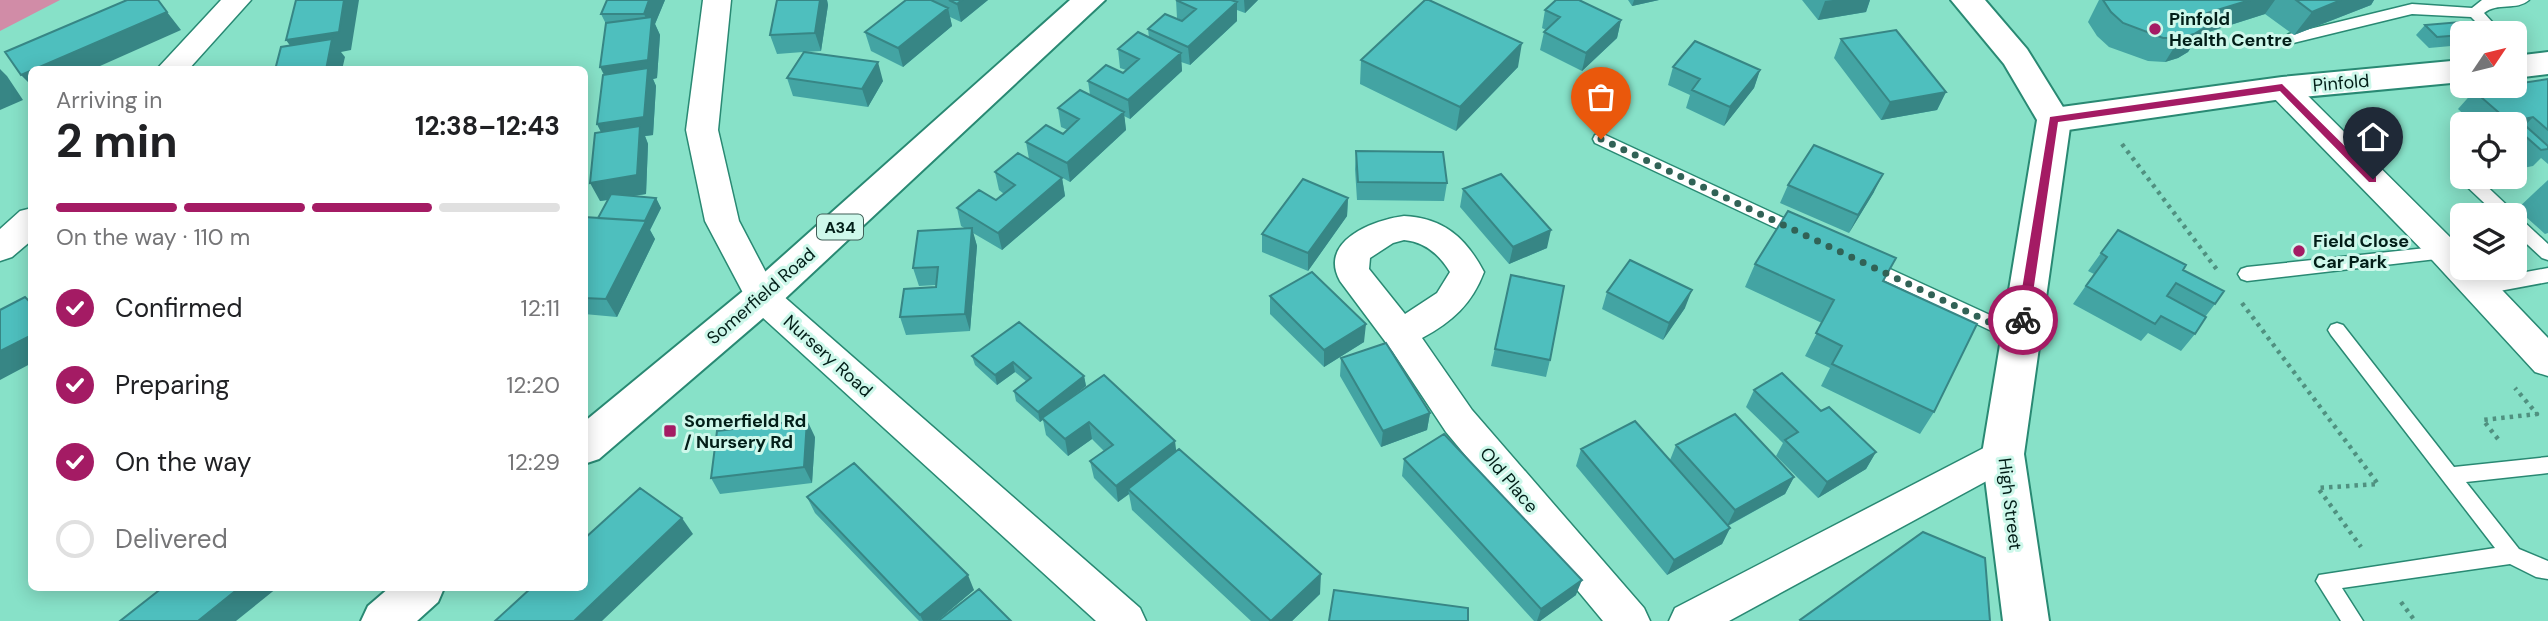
<!DOCTYPE html>
<html lang="en">
<head>
<meta charset="utf-8">
<style>
  :root { --surface:#fff; --page:#f6f6f6; --text:#202124; --muted:#757577; --line:#e0e0e0; --accent:#a41b64 }
  body { margin:0; font-family:"DM Sans",sans-serif; background:var(--page); color:var(--text); height:100vh; display:flex; flex-direction:column; font-size:26px; white-space:nowrap }
  * { box-sizing:border-box; margin:0 }
  p { font-size:23px; color:var(--muted) }
  .icon { flex:none; width:38px; height:38px; fill:none; stroke:currentColor; stroke-width:2; stroke-linecap:round; stroke-linejoin:round }
  .map { position:relative; flex:1; overflow:hidden }
  .side { position:absolute; left:28px; top:66px; width:560px; height:525px; display:flex; flex-direction:column; background:var(--surface); border-radius:10px; box-shadow:0 4px 18px #0003 }
  .side>* { flex:none }
  .needle { width:46px; rotate:55deg }
  .controls { position:absolute; left:2450px; top:21px; display:grid; gap:14px }
  .controls a { display:grid; place-items:center; width:77px; height:77px; border-radius:10px; background:var(--surface); box-shadow:0 4px 18px #0003; font-size:35px }
  .pin { position:absolute; display:grid; place-items:center; width:60px; height:60px; color:#fff; margin:-72px -30px; border-radius:50% 50% 50% 0; rotate:-45deg; box-shadow:0 0 7px #0007 }
  .pin .icon { rotate:45deg }
  .courier { position:absolute; display:grid; place-items:center; width:70px; height:70px; margin:-35px; border:5px solid #a41b64; border-radius:50%; background:#fff; color:#222; box-shadow:0 2px 9px #0007 }
  .summary em { font-style:normal; font-weight:700 }
  .summary div { display:flex; flex-direction:column-reverse }
  .summary { display:flex; align-items:center; justify-content:space-between; height:119px; padding:0 28px }
  h1 { font-size:46px; font-weight:700; line-height:52px }
  .bar { display:grid; grid-template-columns:repeat(4,1fr); gap:10px 7px; align-content:center; height:84px; padding:0 28px }
  .bar i { height:9px; border-radius:5px; background:var(--line) }
  .bar .on { background:var(--accent) }
  .bar p { grid-column:span 4 }
  ol { padding:0 28px; list-style:none }
  li { display:flex; align-items:center; gap:21px; height:77px }
  li p { margin-inline-start:auto }
  li .icon { padding:7px; border-radius:50%; background:var(--accent); color:#fff; stroke-width:4 }
  li:last-child { color:var(--muted) }
  li i { width:38px; height:38px; border:4px solid var(--line); border-radius:50% }
  .map>svg:first-child { display:block }
  .green { fill:#d18ca7 }
  .lines { fill:none; stroke-linecap:round; stroke-linejoin:round }
  .service-casing { stroke:#298973; stroke-width:3 }
  .minor-casing { stroke:#298973; stroke-width:3 }
  .tertiary-casing { stroke:#298973; stroke-width:4 }
  .secondary-casing { stroke:#298973; stroke-width:4 }
  .trunk-casing { stroke:#298973; stroke-width:4 }
  .path { stroke:#509180; stroke-width:4.5; stroke-dasharray:3.5 5; stroke-linecap:butt }
  .service { fill:#fff; fill-rule:evenodd }
  .minor { fill:#fff; fill-rule:evenodd }
  .tertiary { fill:#fff; fill-rule:evenodd }
  .secondary { fill:#fff; fill-rule:evenodd }
  .trunk { fill:#fff; fill-rule:evenodd }
  .wall { fill:#43a4a3 }
  .shaded-wall { fill:#378685 }
  .building { fill:#4ebfbe; stroke:#378685; stroke-width:2 }
  .route { fill:#a41b64 }
  .done { stroke:#316256; stroke-width:7; stroke-dasharray:0 12.6 }
  .poi-dot { fill:#a41b64; stroke:#cef8eb; stroke-width:2.5 }
  .labels { text-anchor:middle; stroke-width:6; stroke-linejoin:round; paint-order:stroke }
  .shield { fill:#cef8eb; stroke:#3f5f57; stroke-width:2 }
  .shield-label { font-size:16px; font-weight:bold; fill:#021e18 }
  .poi-label { font-size:18px; font-weight:bold; fill:#021e18; stroke:#cef8eb; text-anchor:start }
  .street-label { font-size:18px; fill:#021e18; stroke:#cef8eb }
</style>
</head>
<body>
<div class="map">
<svg width="2548" height="621" viewBox="0 0 2548 621">
  <rect width="100%" height="100%" fill="#87e1c8"/>
  <path class="green" d="M0,0H60L0,31Z"/>
  <g class="lines">
    <g class="service-casing">
      <path id="service" d="M2482,0H2529C2517,11 2497,2 2484,13L2502,33H2487L2471,17L2412,14L2289,44L2282,39L2289,34L2412,4L2472,8Z
        M1601,133L1805,228L1807,232L1799,238L1793,236L1595,143L1593,139L1595,135Z
        M2462,174V177H2477L2513,211L2515,215V216L2497,215L2462,182L2460,178Z
        M2515,217L2521,219L2548,244V260L2542,258L2515,233Z
        M2445,246L2451,248L2453,252L2451,256L2445,258L2247,281L2241,279L2238,274L2241,269L2247,267Z
        M1866,258L2027,332L2030,337L2027,342H2015L1860,269L1857,264L1860,259Z
        M2548,268V282L2478,295L2472,293L2469,288L2472,283L2478,281Z
        M2337,323L2343,325L2454,467L2548,457V473L2466,482L2519,549L2548,561V579L2536,577L2510,564L2342,588L2363,621H2341L2316,581L2319,575L2495,548L2331,335L2328,330L2331,325Z"/>
    </g>
    <g class="minor-casing">
      <path id="minor" d="M221,0H251L188,70H156Z
        M703,0H731L718,130L739,221L774,288L1140,608L1146,621H1096L750,306L705,221L686,130Z
        M2282,78L2293,81L2462,249V268H2481L2548,338V376L2535,372L2433,261L2271,95L2267,88L2271,81Z
        M32,208V240L12,257L0,261V229L20,211Z
        M1404,216C1444,218 1466,238 1484,272C1472,304 1452,322 1422,338L1472,410L1644,608L1650,621H1603L1446,432L1393,352L1340,281C1318,241 1373,220 1404,216ZM1404,240C1425,242 1439,254 1450,272L1437,293L1405,314L1369,269L1370,258L1393,243Z
        M2003,438L2016,443L2022,454L2016,465L1729,621H1669L1675,608Z"/>
    </g>
    <g class="tertiary-casing">
      <path id="tertiary" d="M2548,52V74L2515,78V56Z
        M2462,60V82L2282,99L2054,132L2042,128L2037,120L2042,112L2054,108L2282,77Z"/>
    </g>
    <g class="secondary-casing">
      <path id="secondary" d="M1951,0H1985L2027,49L2071,120L2024,454L2049,621H2003L1982,454L2037,120L2004,64Z"/>
    </g>
    <g class="trunk-casing">
      <path id="trunk" d="M1070,0H1105L776,307L599,459L584,464V422L748,287Z
        M389,588H444L438,602L417,621H361L368,606Z"/>
    </g>
    <path class="path" d="M2122,144L2218,271
      M2242,303L2378,484L2318,488L2361,547
      M2498,439L2483,420L2537,414L2515,388
      M2401,602L2415,621"/>
    <use href="#service" class="service"/>
    <use href="#minor" class="minor"/>
    <use href="#tertiary" class="tertiary"/>
    <use href="#secondary" class="secondary"/>
    <use href="#trunk" class="trunk"/>
  </g>
  <path class="wall" d="M665,0L655,24L660,35L657,78L653,79L656,86L653,135L645,136L648,144L646,194L632,196L656,198L661,208L650,230L655,239L617,317L584,314V217L598,218L608,200L600,201L601,132L597,124L604,74L606,24L601,14Z
    M820,0H827L828,5L821,51L805,52L883,81L868,107L793,96L787,78L803,52L777,54L770,35Z
    M906,0H988L961,22L950,17L952,26L903,67L871,51L865,32Z
    M1176,0H1258L1245,13L1237,10V21L1190,65L1181,62L1182,71L1130,119L1124,116L1126,130L1070,182L1052,172L1062,178L1065,196L1002,250L973,233L977,246L970,331L906,335L900,317L936,287V285L919,286L913,268L966,229L961,226L957,208L996,200L1004,194L999,190L995,172L1029,159L1026,142L1063,134L1068,130L1061,127L1058,108L1090,95L1088,81L1123,73L1126,70L1120,68L1118,49L1149,38L1148,29L1183,21L1177,18Z
    M1628,0H1659L1632,6Z
    M1802,0H1870L1866,12L1818,20Z
    M2099,0H2374L2371,5L2294,35L2265,14L2199,35L2188,52L2178,58L2165,62L2148,61L2109,47L2097,36L2088,22Z
    M1545,10L1621,20L1617,38L1582,71L1540,50L1544,32L1546,30L1542,28Z
    M2425,25L2462,33V45L2429,48L2416,35Z
    M1841,39L1946,92L1937,110L1881,120L1834,58Z
    M1361,60L1518,67L1456,131L1360,84Z
    M1673,67L1760,70L1754,88L1724,126L1686,108L1690,95L1668,85Z
    M2548,79V164L2541,158L2533,166L2523,168L2515,160V124H2474L2458,109L2474,91Z
    M1356,151L1447,183L1444,201L1357,200L1355,169Z
    M2548,180V233L2545,234L2517,209Z
    M1788,185L1874,192L1849,233L1780,203Z
    M1463,189L1547,248L1509,264L1460,207Z
    M1348,198L1347,216L1308,271L1262,252V234Z
    M2101,253L2183,270L2215,304L2205,317L2195,334L2181,351L2148,333L2141,341L2073,304L2094,274L2088,271Z
    M1755,264L1883,281L1934,412L1920,434L1821,386L1830,368L1805,356L1822,323L1745,287Z
    M1511,275L1550,360L1546,377L1491,366Z
    M1607,292L1685,308L1663,340L1602,309Z
    M1270,296L1364,342L1324,367L1270,314Z
    M1019,322L1084,376L1086,386L1068,400L1176,451L1320,594L1292,621H1251L1132,510L1129,494L1118,502L1094,478L1090,461L1104,451L1092,439L1068,456L1046,435L1043,420L1040,422L1016,401L1014,391L1026,381L1015,372L997,385L975,365L972,356Z
    M1341,358L1430,413L1427,430L1381,447L1340,376Z
    M1754,390L1821,411L1876,452L1866,469L1818,498L1776,456L1783,443L1746,407Z
    M815,437L812,483L720,494L711,478Z
    M1676,445L1794,477L1785,494L1728,526L1730,528L1722,544L1667,575L1576,466L1581,449L1670,460Z
    M1404,459L1576,595L1540,621H1534L1402,476Z
    M807,497L974,590L937,621H919L815,513Z"/>
  <path class="shaded-wall" d="M344,0H359L351,50L341,52L345,57L342,70H326L299,58L286,40Z
    M649,0H665L655,24L660,35L657,78L653,79L656,86L653,135L645,136L648,144L646,194L600,201L590,183L606,142L597,124L609,85L600,67L651,29L644,14Z
    M820,0H827L828,5L821,51L815,33Z
    M962,0H988L961,22L957,4Z
    M1244,0H1258L1245,13Z
    M1634,0H1659L1632,6Z
    M1833,0H1870L1866,12L1818,20L1825,1Z
    M2250,0H2275L2265,14L2199,35L2188,52L2178,58L2165,62L2180,38L2207,13Z
    M2341,0H2374L2371,5L2294,35L2312,12Z
    M1237,2V21L1190,65L1188,47Z
    M948,8L952,26L903,67L898,48Z
    M167,12L181,30L91,70H32Z
    M1621,20L1617,38L1582,71L1586,53Z
    M1522,43L1518,67L1456,131L1460,107Z
    M1181,53L1182,71L1130,119L1128,100Z
    M878,62L883,81L868,107L862,89Z
    M0,69L7,76L23,100L0,110Z
    M32,70V86L21,75Z
    M1760,70L1754,88L1724,126L1730,107Z
    M1946,92L1937,110L1881,120L1890,102Z
    M1124,112L1126,130L1070,182L1067,163Z
    M2533,117L2520,131L2519,120Z
    M1883,174L1874,192L1849,233L1858,215Z
    M1062,178L1065,196L1002,250L998,233Z
    M656,198L661,208L650,230L655,239L617,317L606,299Z
    M1348,198L1347,216L1308,271V253Z
    M972,228L977,246L970,331L965,314Z
    M1551,230L1547,248L1509,264L1513,247Z
    M1692,290L1685,308L1663,340L1669,323Z
    M1366,324L1364,342L1324,367V350Z
    M584,330L588,336L584,339Z
    M32,335V363L0,380V351Z
    M1013,362L1015,372L997,385L995,375Z
    M1084,376L1086,386L1040,422L1038,412Z
    M1430,413L1427,430L1381,447L1383,431Z
    M807,420L815,437L812,483L804,467Z
    M1089,422L1092,439L1068,456L1065,439Z
    M1175,441L1177,457L1128,489L1129,494L1118,502L1116,486Z
    M1876,452L1866,469L1818,498L1827,482Z
    M1794,477L1785,494L1727,526L1735,510Z
    M682,518L693,534L602,621H574Z
    M1730,528L1722,544L1667,575L1674,560Z
    M1321,574L1320,594L1292,621H1271Z
    M968,575L974,590L937,621H923L920,615Z
    M1582,580L1576,595L1540,621H1537L1541,609Z
    M239,588H277L236,621H198Z"/>
  <path class="building" d="M127,0H158L167,12L21,75L5,52Z
    M296,0H344L339,32L286,40Z
    M607,0H649L644,14H601Z
    M777,0H820L815,33L770,35Z
    M906,0H931L948,8L898,48L865,32Z
    M949,0H962L957,4Z
    M1176,0H1231L1237,2L1188,47L1148,29L1165,14L1182,21L1196,9Z
    M1425,0H1429L1522,43L1460,107L1361,60Z
    M1556,0H1579L1621,20L1586,53L1544,32L1560,17L1545,10Z
    M2103,0H2250L2207,13L2204,28L2194,34L2180,38H2163L2123,23L2111,12Z
    M2296,0H2341L2312,12Z
    M652,17L648,60L600,67L606,23Z
    M2461,22L2473,33H2462V35L2437,37L2425,25Z
    M1896,30L1946,92L1890,102L1841,39Z
    M1138,32L1181,53L1128,100L1088,81L1106,65L1123,73L1139,59L1118,49Z
    M332,39L326,70H275L281,47Z
    M1695,41L1760,70L1730,107L1692,90L1700,79L1673,67Z
    M804,52L878,62L862,89L787,78Z
    M648,68L644,117L597,124L603,75Z
    M2548,79V130L2533,117L2519,120L2548,146V149L2541,150L2515,127V124H2512L2474,91L2506,86H2515V84Z
    M1080,90L1124,112L1067,163L1026,142L1046,125L1063,134L1079,119L1058,108Z
    M640,126L637,175L590,183L595,133Z
    M1814,145L1883,174L1858,215L1788,185Z
    M1356,151L1443,152L1447,183L1358,182Z
    M1018,153L1062,178L998,233L957,208L979,190L996,200L1015,185L995,172Z
    M1501,174L1551,230L1513,247L1463,189Z
    M1303,179L1348,198L1308,253L1262,234Z
    M611,194L656,198L645,221L598,218Z
    M1788,211L1896,258L1883,281L1977,324L1934,412L1832,364L1842,346L1816,333L1834,300L1755,264Z
    M584,217L646,221L606,299L584,298Z
    M972,228L965,314L900,317L904,289L936,287L938,267L913,268L918,231Z
    M2118,230L2186,265L2183,270L2224,291L2215,304L2176,283L2167,296L2206,317L2195,334L2161,316L2155,324L2086,286L2107,257L2101,253Z
    M1630,260L1692,290L1669,323L1607,292Z
    M1312,272L1366,324L1324,350L1270,296Z
    M1511,275L1564,286L1550,360L1495,349Z
    M25,297L32,304V335L0,351V310Z
    M1019,322L1084,376L1038,412L1014,391L1031,378L1013,362L995,375L972,356Z
    M1386,343L1430,413L1383,431L1341,358Z
    M1782,373L1821,411L1829,407L1876,452L1827,482L1785,440L1798,432L1754,390Z
    M1104,375L1175,441L1116,486L1090,461L1113,445L1089,422L1065,439L1042,418Z
    M1735,414L1794,477L1735,510L1676,445Z
    M807,420L804,467L711,478L717,431Z
    M1635,421L1730,528L1674,560L1581,449Z
    M1444,434L1582,580L1541,609L1404,459Z
    M1179,449L1321,574L1271,621L1128,489Z
    M854,463L968,575L920,615L807,497Z
    M640,488L682,518L574,621H495L531,588H584V539Z
    M1923,532L1985,558L1990,621H1801L1800,620Z
    M162,588H239L198,621H120Z
    M979,589L1011,621H938Z
    M1334,590L1468,608V621H1329Z"/>
  <path class="route" d="M2282,84L2376,177V182H2369L2280,91L2058,122L2029,320L2023,325L2019,324L2017,320L2050,117Z"/>
  <g class="lines">
    <path class="done" d="M1601,139L2021,337L2023,320"/>
  </g>
  <g class="poi-dot">
    <circle cx="2155" cy="29" r="7"/>
    <circle cx="2299" cy="251" r="7"/>
    <rect x="663" y="424" width="14" height="14" rx="3.5"/>
  </g>
  <g class="labels">
    <rect class="shield" x="817" y="214.5" width="46" height="25" rx="5"/>
    <g class="shield-label">
      <text x="840" y="233">A34</text>
    </g>
    <g class="poi-label">
      <text x="2169" y="25">Pinfold<tspan x="2169" dy="21">Health Centre</tspan></text>
      <text x="2313" y="247">Field Close<tspan x="2313" dy="21">Car Park</tspan></text>
      <text x="684" y="427">Somerfield Rd<tspan x="684" dy="21">/ Nursery Rd</tspan></text>
    </g>
    <g class="street-label">
      <text transform="translate(2341 83) rotate(-5)" y="6">Pinfold</text>
      <text transform="translate(761 296) rotate(-41)" y="6">Somerfield Road</text>
      <text transform="translate(828 356) rotate(42)" y="6">Nursery Road</text>
      <text transform="translate(1509 480) rotate(50)" y="6">Old Place</text>
      <text transform="translate(2010 504) rotate(83)" y="6">High Street</text>
    </g>
  </g>
</svg>
<div class="controls">
<a><svg class="needle" viewBox="-14 -14 28 28"><path d="M0-13l5 13h-10z" fill="#e53935"/><path d="M0 13l5-13h-10z" fill="#757577"/></svg></a>
<a><svg class="icon" aria-label="locate" viewBox="0 0 24 24"><circle cx="12" cy="12" r="6"/><path d="M12 2v4M12 18v4M2 12h4M18 12h4"/></svg></a>
<a><svg class="icon" aria-label="layers" viewBox="0 0 24 24"><path d="M12 4l9 5-9 5-9-5zM3 14l9 5 9-5"/></svg></a>
</div>
<div class="pin" style="left:1601px;top:139px;background:#ea580c"><svg class="icon" aria-label="bag" viewBox="0 0 24 24"><path d="M5 8h14l-1 12H6zM9 8a3 3 0 0 1 6 0"/></svg></div>
<div class="pin" style="left:2373px;top:179px;background:#1f2937"><svg class="icon" aria-label="home" viewBox="0 0 24 24"><path d="M3 11l9-7 9 7M6 9v11h12V9"/></svg></div>
<div class="courier" style="left:2023px;top:320px"><svg class="icon" aria-label="bike" viewBox="0 0 24 24"><circle cx="6" cy="16" r="4"/><circle cx="18" cy="16" r="4"/><path d="M6 16l4-8h5l3 8M10 8l3 8H6M13 5h3"/></svg></div>
<section class="side">
<div class="summary"><div><h1>2 min</h1><p>Arriving in</p></div><em>12:38–12:43</em></div>
<div class="bar"><i class="on"></i><i class="on"></i><i class="on"></i><i></i><p>On the way · 110 m</p></div>
<ol>
<li><svg class="icon" aria-label="check" viewBox="0 0 24 24"><path d="M5 12l5 5 9-10"/></svg>Confirmed<p>12:11</p></li>
<li><svg class="icon" aria-label="check" viewBox="0 0 24 24"><path d="M5 12l5 5 9-10"/></svg>Preparing<p>12:20</p></li>
<li><svg class="icon" aria-label="check" viewBox="0 0 24 24"><path d="M5 12l5 5 9-10"/></svg>On the way<p>12:29</p></li>
<li><i></i>Delivered</li>
</ol>
</section>
</div>
</body>
</html>
